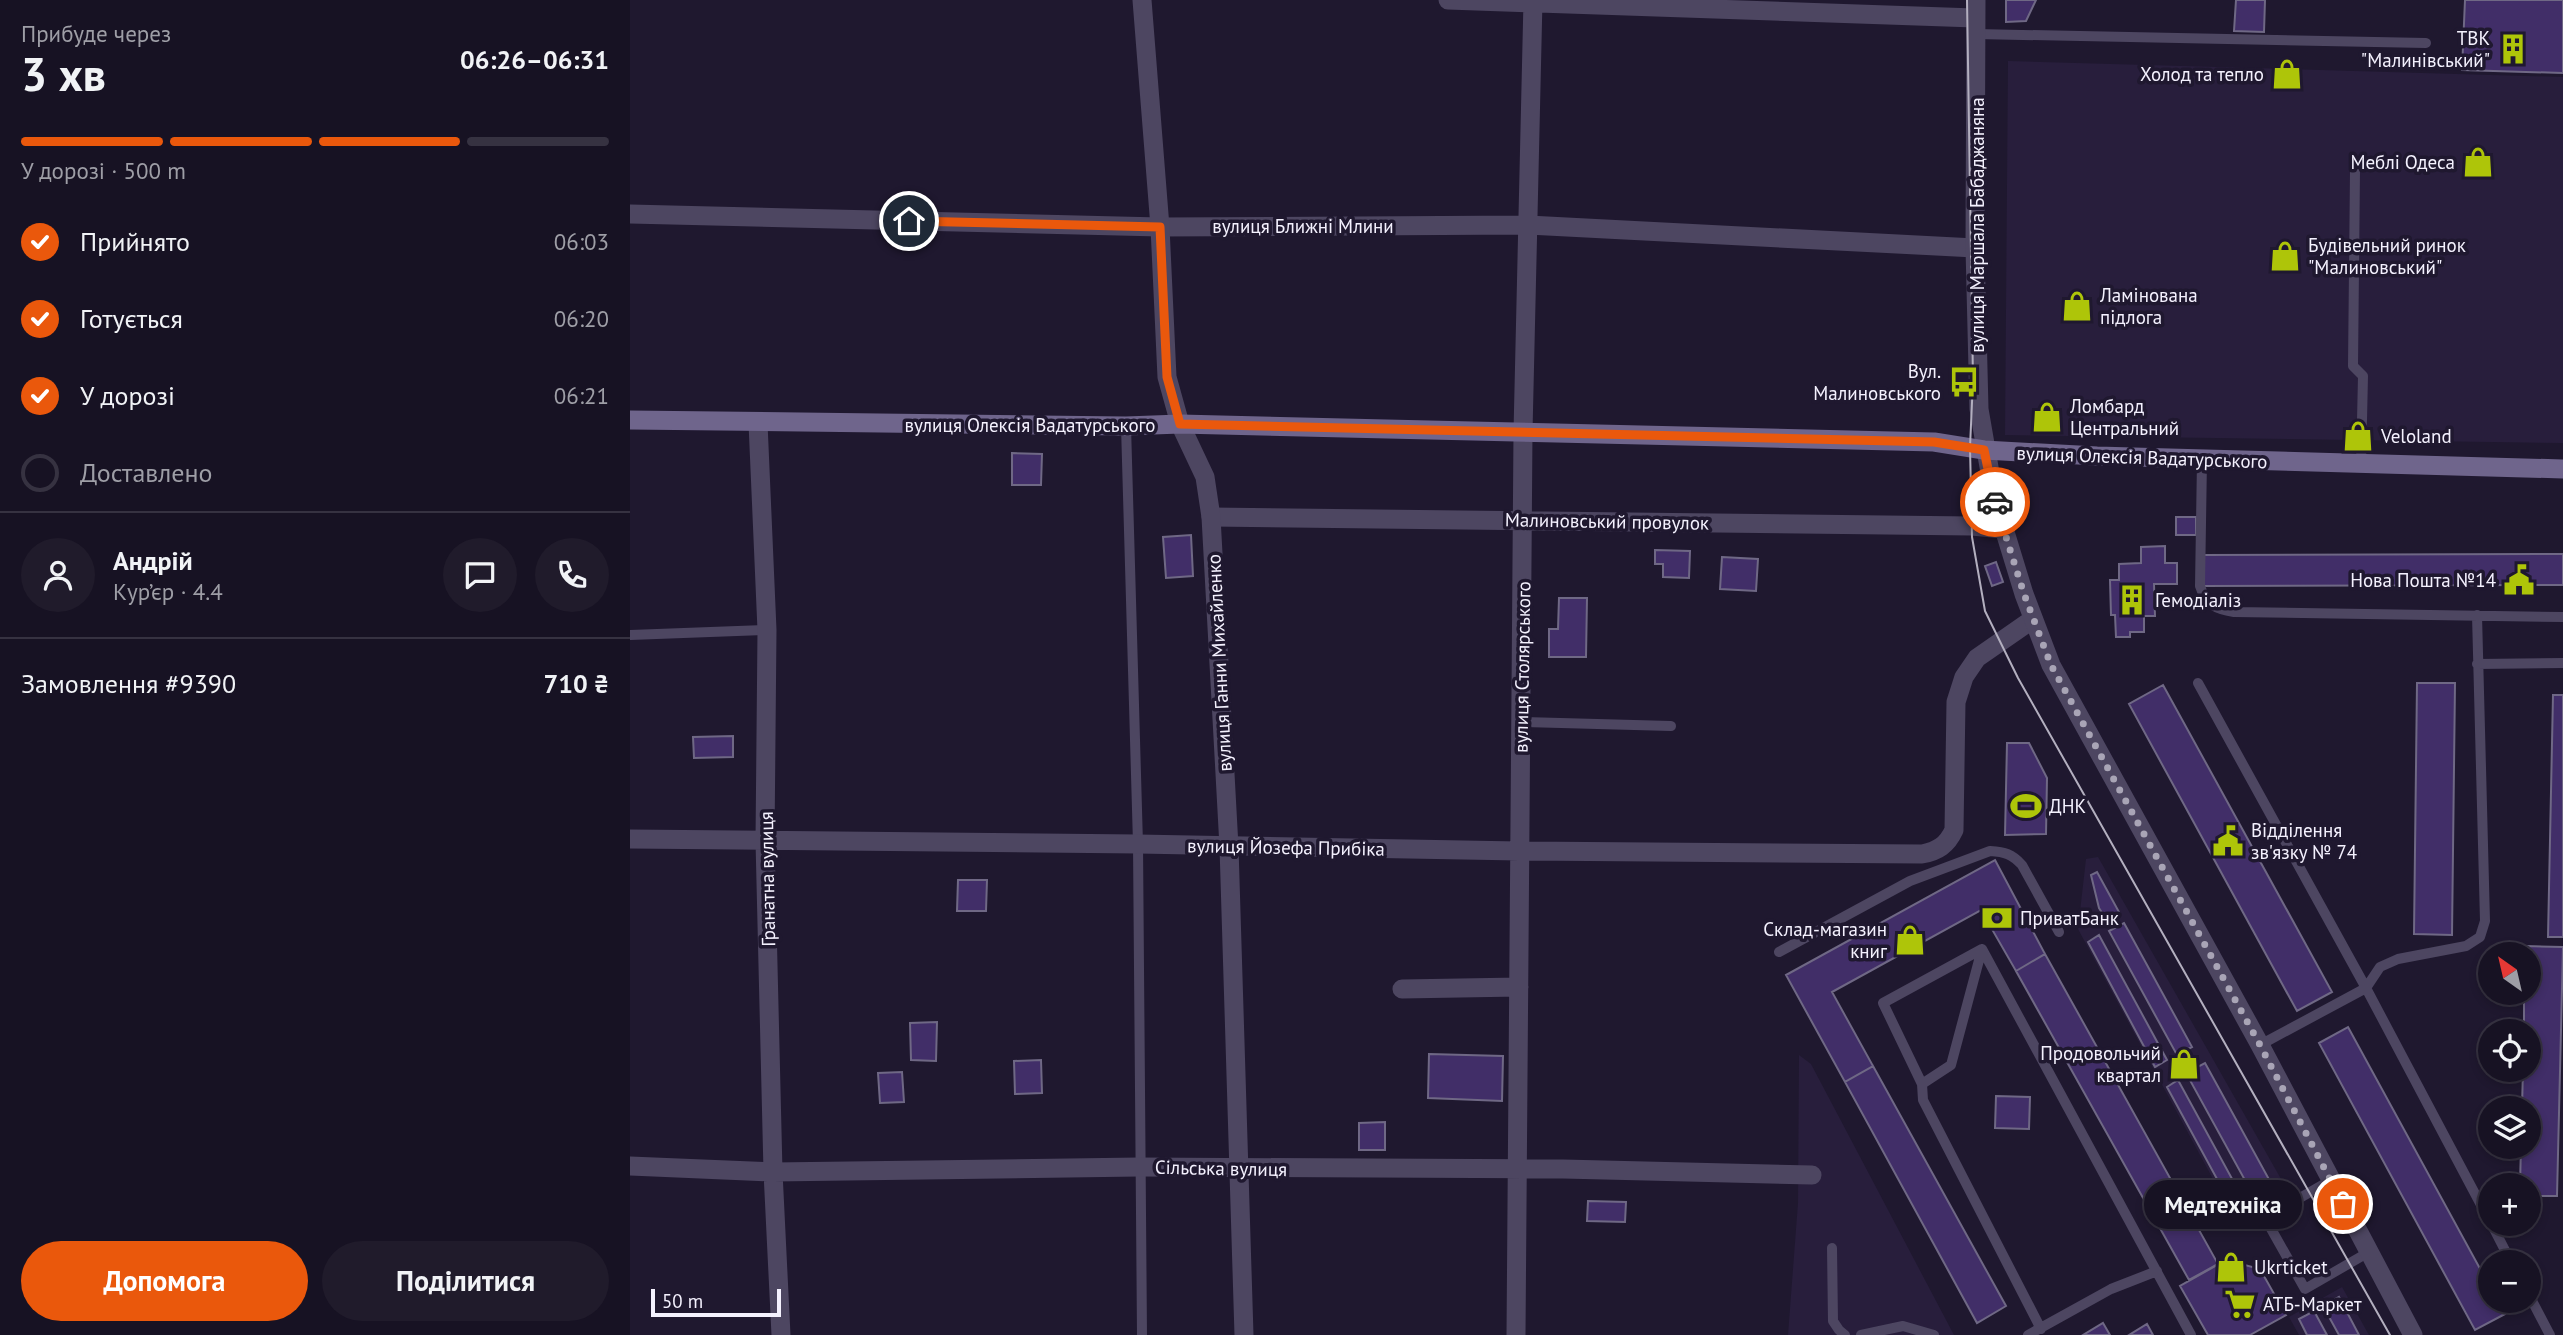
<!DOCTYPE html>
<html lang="uk">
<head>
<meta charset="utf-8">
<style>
  :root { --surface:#171223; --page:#201b2b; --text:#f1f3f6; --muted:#9e9ea6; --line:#363241; --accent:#ea580c }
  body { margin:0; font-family:"PT Sans",sans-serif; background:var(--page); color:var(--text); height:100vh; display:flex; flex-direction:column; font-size:26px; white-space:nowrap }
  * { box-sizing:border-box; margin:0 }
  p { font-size:23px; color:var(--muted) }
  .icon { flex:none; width:38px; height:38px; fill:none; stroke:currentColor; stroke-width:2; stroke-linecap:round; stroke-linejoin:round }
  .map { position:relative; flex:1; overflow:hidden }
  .drawer { display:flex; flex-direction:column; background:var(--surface); width:630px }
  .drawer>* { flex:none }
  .needle { width:46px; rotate:326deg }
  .buttons { position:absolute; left:1848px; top:942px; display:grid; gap:14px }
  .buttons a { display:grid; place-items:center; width:63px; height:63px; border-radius:50%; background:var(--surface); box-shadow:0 4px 10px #0003,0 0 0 2px var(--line); font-size:35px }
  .scale { position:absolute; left:21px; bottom:18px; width:130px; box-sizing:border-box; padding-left:7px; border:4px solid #f4f1fe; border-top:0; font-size:19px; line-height:24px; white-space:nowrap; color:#f4f1fe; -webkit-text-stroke:5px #1f182f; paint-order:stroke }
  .pin { position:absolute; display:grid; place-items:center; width:60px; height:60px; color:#fff; margin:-30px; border:4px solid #fff; border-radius:50%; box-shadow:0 2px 7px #0007 }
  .courier { position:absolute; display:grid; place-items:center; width:70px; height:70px; margin:-35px; border:5px solid #ea580c; border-radius:50%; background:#fff; color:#222; box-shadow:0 2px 9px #0007 }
  .bubble { position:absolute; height:49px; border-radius:24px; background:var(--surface); box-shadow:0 4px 10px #0003,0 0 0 2px var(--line); font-size:23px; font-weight:700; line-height:49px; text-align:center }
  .head em { font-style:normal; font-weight:700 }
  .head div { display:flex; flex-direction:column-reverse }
  .head { display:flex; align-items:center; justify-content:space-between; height:119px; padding:0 21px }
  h1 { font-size:46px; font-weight:700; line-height:52px }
  .bar { display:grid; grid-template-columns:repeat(4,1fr); gap:10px 7px; align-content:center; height:84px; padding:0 21px }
  .bar i { height:9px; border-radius:5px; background:var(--line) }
  .bar .active { background:var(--accent) }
  .bar p { grid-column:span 4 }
  .line { display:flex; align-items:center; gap:18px; padding:0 21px; border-top:2px solid var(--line) }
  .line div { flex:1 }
  .round { display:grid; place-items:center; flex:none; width:74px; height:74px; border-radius:37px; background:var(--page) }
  ol { padding:0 21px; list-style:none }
  li { display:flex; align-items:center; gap:21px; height:77px }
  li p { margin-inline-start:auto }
  li .icon { padding:7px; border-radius:50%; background:var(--accent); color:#fff; stroke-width:4 }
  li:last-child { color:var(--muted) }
  li i { width:38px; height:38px; border:4px solid var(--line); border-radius:50% }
  .action { display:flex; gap:14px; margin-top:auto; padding:14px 21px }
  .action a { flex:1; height:80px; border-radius:42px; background:var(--accent); color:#fff; font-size:28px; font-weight:700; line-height:80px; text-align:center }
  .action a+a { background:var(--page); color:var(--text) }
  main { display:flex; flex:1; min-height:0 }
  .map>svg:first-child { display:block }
  .built { fill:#281e3c }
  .building { fill:#412e68; stroke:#6f6885; stroke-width:2 }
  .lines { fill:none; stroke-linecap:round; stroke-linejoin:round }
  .service { stroke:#4d4661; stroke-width:10 }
  .minor { stroke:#4d4661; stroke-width:19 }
  .tertiary { stroke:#4d4661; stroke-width:19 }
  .secondary { stroke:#6f658c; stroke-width:19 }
  .tram { stroke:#b3afbf; stroke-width:2 }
  .done { stroke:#a9a5b6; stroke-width:7; stroke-dasharray:0 12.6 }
  .route { stroke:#ea580c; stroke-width:9 }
  .labels { text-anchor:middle; stroke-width:7; stroke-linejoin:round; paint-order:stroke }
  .poi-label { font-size:19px; fill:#f4f1fe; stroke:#1f182f; text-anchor:start }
  .street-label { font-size:19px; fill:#f4f1fe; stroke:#1f182f }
</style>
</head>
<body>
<main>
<section class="drawer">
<div class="head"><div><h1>3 хв</h1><p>Прибуде через</p></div><em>06:26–06:31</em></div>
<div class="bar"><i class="active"></i><i class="active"></i><i class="active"></i><i></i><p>У дорозі · 500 m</p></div>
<ol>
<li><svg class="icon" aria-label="check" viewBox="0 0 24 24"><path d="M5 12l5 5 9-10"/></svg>Прийнято<p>06:03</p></li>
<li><svg class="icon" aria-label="check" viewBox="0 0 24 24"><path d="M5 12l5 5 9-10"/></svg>Готується<p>06:20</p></li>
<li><svg class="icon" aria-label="check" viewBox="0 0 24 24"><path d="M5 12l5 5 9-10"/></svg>У дорозі<p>06:21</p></li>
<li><i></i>Доставлено</li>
</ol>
<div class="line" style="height:126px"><a class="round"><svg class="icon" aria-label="person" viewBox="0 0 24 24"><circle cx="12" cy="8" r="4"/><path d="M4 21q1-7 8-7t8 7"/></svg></a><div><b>Андрій</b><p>Кур’єр · 4.4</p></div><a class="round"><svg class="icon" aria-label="chat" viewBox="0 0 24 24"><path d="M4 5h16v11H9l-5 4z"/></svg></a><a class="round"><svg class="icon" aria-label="phone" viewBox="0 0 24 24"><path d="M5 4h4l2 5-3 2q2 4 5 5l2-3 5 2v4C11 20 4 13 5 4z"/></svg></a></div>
<div class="line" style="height:91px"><div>Замовлення #9390</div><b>710 ₴</b></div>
<div class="action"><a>Допомога</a><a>Поділитися</a></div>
</section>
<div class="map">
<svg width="1933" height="1335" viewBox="0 0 1933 1335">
  <rect width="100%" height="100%" fill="#1f182f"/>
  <path class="built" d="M1378,61L1933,77V443L1375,435Z
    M1468,857L1663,1200L1610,1229L1448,929L1456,859Z
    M1169,1055L1181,1064L1324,1335H1158L1168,1203Z
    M1712,1287L1739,1335H1669L1659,1317Z"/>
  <path class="building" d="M1376,0H1406L1396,21L1376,22Z
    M1606,0H1635L1634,32L1604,31Z
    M1835,0H1933V73L1832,70Z
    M382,453L412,454L411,485H382Z
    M1546,517H1566V535H1546Z
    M561,535L563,576L536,578L533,537Z
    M1535,546V563H1547V584H1524L1525,616H1514V632H1500V637H1486L1485,615H1481L1480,580H1489V564L1511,563V547Z
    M1025,550L1060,551L1059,578L1033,577V564H1025Z
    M1933,554V585L1574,586V555Z
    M1092,557L1128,559L1126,591L1090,589Z
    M1366,562L1373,582L1362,586L1355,566Z
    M929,598H957L956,657H919V629H928Z
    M1787,683H1825L1822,935L1784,934Z
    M1533,685L1702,992L1667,1011L1499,704Z
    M1923,695H1933V937H1918Z
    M103,736V757L64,758L63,737Z
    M1377,743H1399L1417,778L1416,834L1375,835Z
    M1365,860L1415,954L1386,971L1351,910L1202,992L1243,1066L1215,1082L1156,975Z
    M1467,872L1489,912L1476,919L1469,908L1461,875Z
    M328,880H357L356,911H327Z
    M1494,923L1562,1047L1547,1055L1479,931Z
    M1469,935L1537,1060L1525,1067L1458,942Z
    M1896,946L1933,947L1927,1196H1899V1185H1890L1891,1146H1899V1108H1892L1893,1069H1899V1031H1894V992H1899V954H1895Z
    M1415,954L1588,1264L1559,1280L1386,971Z
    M307,1022L306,1061L281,1060L280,1023Z
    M1718,1027L1860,1287V1300H1867L1875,1314L1845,1330L1689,1043Z
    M799,1054L873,1056L872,1101L798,1098Z
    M411,1060L412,1093L385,1094L384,1061Z
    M1575,1063L1652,1203L1633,1213L1556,1073Z
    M1243,1066L1376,1306L1347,1323L1215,1082Z
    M272,1072L274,1102L250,1103L248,1073Z
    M1548,1080L1624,1219L1612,1225L1537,1087Z
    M1366,1096L1400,1097L1399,1129L1365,1128Z
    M755,1122V1150H729V1123Z
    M958,1201L996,1202L995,1222L957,1221Z
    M1596,1260L1630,1269L1656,1315L1620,1335H1578L1550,1286Z
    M1709,1297L1729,1335H1709L1693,1306Z
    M1684,1311L1697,1335H1677L1669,1319Z
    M1473,1323L1480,1335H1453Z
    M1517,1324L1523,1335H1499Z"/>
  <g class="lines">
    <path class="service" d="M1346,34L1796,43
      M1725,171L1723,366L1733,376L1731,464
      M496,426L508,844L512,1335
      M1572,460L1570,586C1576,605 1586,609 1604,612L1933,617
      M0,635L137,630
      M1847,664L1933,663
      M1568,683L1736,988L1860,1222
      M891,722L1041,726
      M1352,949L1253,1003L1292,1084L1293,1100L1411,1329
      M1352,949L1561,1335
      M1149,952L1280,881L1360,851C1375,852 1382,854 1392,865L1429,932
      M1630,1045L1736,988L1750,967L1768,959L1836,946L1850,937L1855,921L1847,615
      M1292,1084L1321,1065L1352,949
      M1701,1180L1635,1218L1675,1289L1739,1252
      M1861,1223L1881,1262
      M1202,1248L1203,1321L1209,1330L1215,1335
      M1899,1295L1920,1335
      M1231,1335L1273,1326L1304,1335
      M1398,1335L1481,1289L1527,1271"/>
    <path class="minor" d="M818,0L1345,18
      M0,214L530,227L898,225L1345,248
      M128,423L137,630L135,841L143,1172L151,1335
      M581,517L1342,526L1373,529
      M0,839L508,844L889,851L1292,854C1308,851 1317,845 1324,830L1326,702L1334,677L1347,658L1403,619
      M772,989L889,987
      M0,1166L143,1172L509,1167L933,1169L1182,1175
      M886,1335L893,432L903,0"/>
    <path class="tertiary" d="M512,0L530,227L537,377L550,424L575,477L581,517L599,847L614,1335
      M1346,0L1345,248L1349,409L1364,496L1394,594L1421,665L1630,1045L1783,1335"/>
    <path class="secondary" d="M0,420L496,426L550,424L1304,442L1354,450L1467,456L1933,469"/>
    <path class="tram" d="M1337,0L1343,380L1340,447L1342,537L1355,611L1388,678L1760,1335"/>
  </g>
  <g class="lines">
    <path class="done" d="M1365,502L1394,594L1421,665L1630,1045L1713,1204"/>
    <path class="route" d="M279,221L530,227L537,377L550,424L1304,442L1354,450L1365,502"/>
  </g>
  <defs>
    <g id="building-bare" transform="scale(2.415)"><path d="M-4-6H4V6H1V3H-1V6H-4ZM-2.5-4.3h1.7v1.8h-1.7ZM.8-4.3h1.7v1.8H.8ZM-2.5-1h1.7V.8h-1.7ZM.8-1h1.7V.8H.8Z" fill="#aec509" stroke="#1f182f" stroke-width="2.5" paint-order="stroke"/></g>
    <g id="shop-bare" transform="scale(2.415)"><path d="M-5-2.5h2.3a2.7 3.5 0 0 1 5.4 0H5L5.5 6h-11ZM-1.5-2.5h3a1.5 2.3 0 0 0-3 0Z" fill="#aec509" stroke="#1f182f" stroke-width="2.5" paint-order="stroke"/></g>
    <g id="bus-bare" transform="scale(2.415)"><path d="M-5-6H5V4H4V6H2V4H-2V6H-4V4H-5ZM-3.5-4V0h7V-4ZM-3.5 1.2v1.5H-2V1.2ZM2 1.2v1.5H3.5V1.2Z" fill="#aec509" stroke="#1f182f" stroke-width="2.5" paint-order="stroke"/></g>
    <g id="civic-bare" transform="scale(2.415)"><path d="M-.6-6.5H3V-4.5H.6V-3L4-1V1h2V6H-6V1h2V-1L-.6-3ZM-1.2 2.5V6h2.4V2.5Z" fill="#aec509" stroke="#1f182f" stroke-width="2.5" paint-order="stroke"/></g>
    <g id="stadium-bare" transform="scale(2.415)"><path d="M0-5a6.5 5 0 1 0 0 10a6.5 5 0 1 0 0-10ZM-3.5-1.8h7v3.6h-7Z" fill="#aec509" stroke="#1f182f" stroke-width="2.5" paint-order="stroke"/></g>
    <g id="bank-bare" transform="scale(2.415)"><path d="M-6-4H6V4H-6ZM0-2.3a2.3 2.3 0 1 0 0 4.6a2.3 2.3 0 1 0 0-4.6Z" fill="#aec509" stroke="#1f182f" stroke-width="2.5" paint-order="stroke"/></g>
    <g id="supermarket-bare" transform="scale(2.415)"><path d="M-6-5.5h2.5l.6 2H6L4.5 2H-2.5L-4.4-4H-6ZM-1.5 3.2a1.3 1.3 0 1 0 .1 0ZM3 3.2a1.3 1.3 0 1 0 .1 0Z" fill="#aec509" stroke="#1f182f" stroke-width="2.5" paint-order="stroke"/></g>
  </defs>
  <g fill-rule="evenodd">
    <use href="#building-bare" x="1883" y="49"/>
    <use href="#shop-bare" x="1657" y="74"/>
    <use href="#shop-bare" x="1848" y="162"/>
    <use href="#shop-bare" x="1655" y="256"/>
    <use href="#shop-bare" x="1447" y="306"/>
    <use href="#bus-bare" x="1334" y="382"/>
    <use href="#shop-bare" x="1417" y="417"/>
    <use href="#shop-bare" x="1728" y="436"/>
    <use href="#civic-bare" x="1889" y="580"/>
    <use href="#building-bare" x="1502" y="600"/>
    <use href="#stadium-bare" x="1396" y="806"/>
    <use href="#civic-bare" x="1598" y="841"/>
    <use href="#bank-bare" x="1367" y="918"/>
    <use href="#shop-bare" x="1280" y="940"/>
    <use href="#shop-bare" x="1554" y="1064"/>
    <use href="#shop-bare" x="1601" y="1267"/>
    <use href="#supermarket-bare" x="1610" y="1304"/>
  </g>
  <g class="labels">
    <g class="poi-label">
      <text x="1860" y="45" text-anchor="end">ТВК<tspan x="1860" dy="22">"Малинівський"</tspan></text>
      <text x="1634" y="81" text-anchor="end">Холод та тепло</text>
      <text x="1825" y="169" text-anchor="end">Меблі Одеса</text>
      <text x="1678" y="252">Будівельний ринок<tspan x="1678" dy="22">"Малиновський"</tspan></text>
      <text x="1470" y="302">Ламінована<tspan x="1470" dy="22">підлога</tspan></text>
      <text x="1311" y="378" text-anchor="end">Вул.<tspan x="1311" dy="22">Малиновського</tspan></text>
      <text x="1440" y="413">Ломбард<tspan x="1440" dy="22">Центральний</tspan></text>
      <text x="1751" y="443">Veloland</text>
      <text x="1866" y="587" text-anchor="end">Нова Пошта №14</text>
      <text x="1525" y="607">Гемодіаліз</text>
      <text x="1419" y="813">ДНК</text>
      <text x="1621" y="837">Відділення<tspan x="1621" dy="22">зв'язку № 74</tspan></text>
      <text x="1390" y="925">ПриватБанк</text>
      <text x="1257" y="936" text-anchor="end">Склад-магазин<tspan x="1257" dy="22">книг</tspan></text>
      <text x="1531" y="1060" text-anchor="end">Продовольчий<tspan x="1531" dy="22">квартал</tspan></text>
      <text x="1624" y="1274">Ukrticket</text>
      <text x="1633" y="1311">АТБ-Маркет</text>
    </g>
    <g class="street-label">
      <text transform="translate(1347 225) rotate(-90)" y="7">вулиця Маршала Бабаджаняна</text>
      <text x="673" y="233">вулиця Ближні Млини</text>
      <text x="400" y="432">вулиця Олексія Вадатурського</text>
      <text transform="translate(1512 457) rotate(2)" y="7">вулиця Олексія Вадатурського</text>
      <text transform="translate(977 521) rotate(1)" y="7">Малиновський провулок</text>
      <text transform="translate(589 663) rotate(-93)" y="7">вулиця Ганни Михайленко</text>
      <text transform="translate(892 667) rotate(-89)" y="7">вулиця Столярського</text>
      <text transform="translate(656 847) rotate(1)" y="7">вулиця Йозефа Прибіка</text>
      <text transform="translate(137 879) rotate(-91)" y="7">Гранатна вулиця</text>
      <text transform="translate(591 1168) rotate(1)" y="7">Сільська вулиця</text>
    </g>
  </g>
</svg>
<div class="buttons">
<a><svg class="needle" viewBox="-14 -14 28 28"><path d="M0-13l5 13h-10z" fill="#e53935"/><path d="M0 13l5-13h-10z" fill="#9e9ea6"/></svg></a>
<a><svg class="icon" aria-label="locate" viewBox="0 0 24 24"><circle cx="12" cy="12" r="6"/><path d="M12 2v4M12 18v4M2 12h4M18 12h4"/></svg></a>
<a><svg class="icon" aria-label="layers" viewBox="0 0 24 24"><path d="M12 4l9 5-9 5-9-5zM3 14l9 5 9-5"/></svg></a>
<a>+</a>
<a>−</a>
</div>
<div class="scale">50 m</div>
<div class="pin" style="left:1713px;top:1204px;background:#ea580c"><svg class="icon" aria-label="bag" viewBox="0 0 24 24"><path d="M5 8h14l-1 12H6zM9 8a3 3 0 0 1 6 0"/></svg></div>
<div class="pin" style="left:279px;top:221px;background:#1f2937"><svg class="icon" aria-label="home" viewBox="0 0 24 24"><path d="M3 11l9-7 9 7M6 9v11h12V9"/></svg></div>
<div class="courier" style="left:1365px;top:502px"><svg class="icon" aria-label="car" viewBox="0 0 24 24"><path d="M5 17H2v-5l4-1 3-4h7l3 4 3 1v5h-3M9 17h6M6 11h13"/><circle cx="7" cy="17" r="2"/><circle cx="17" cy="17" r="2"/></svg></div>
<div class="bubble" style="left:1514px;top:1180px;width:158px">Медтехніка</div>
</div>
</main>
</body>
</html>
